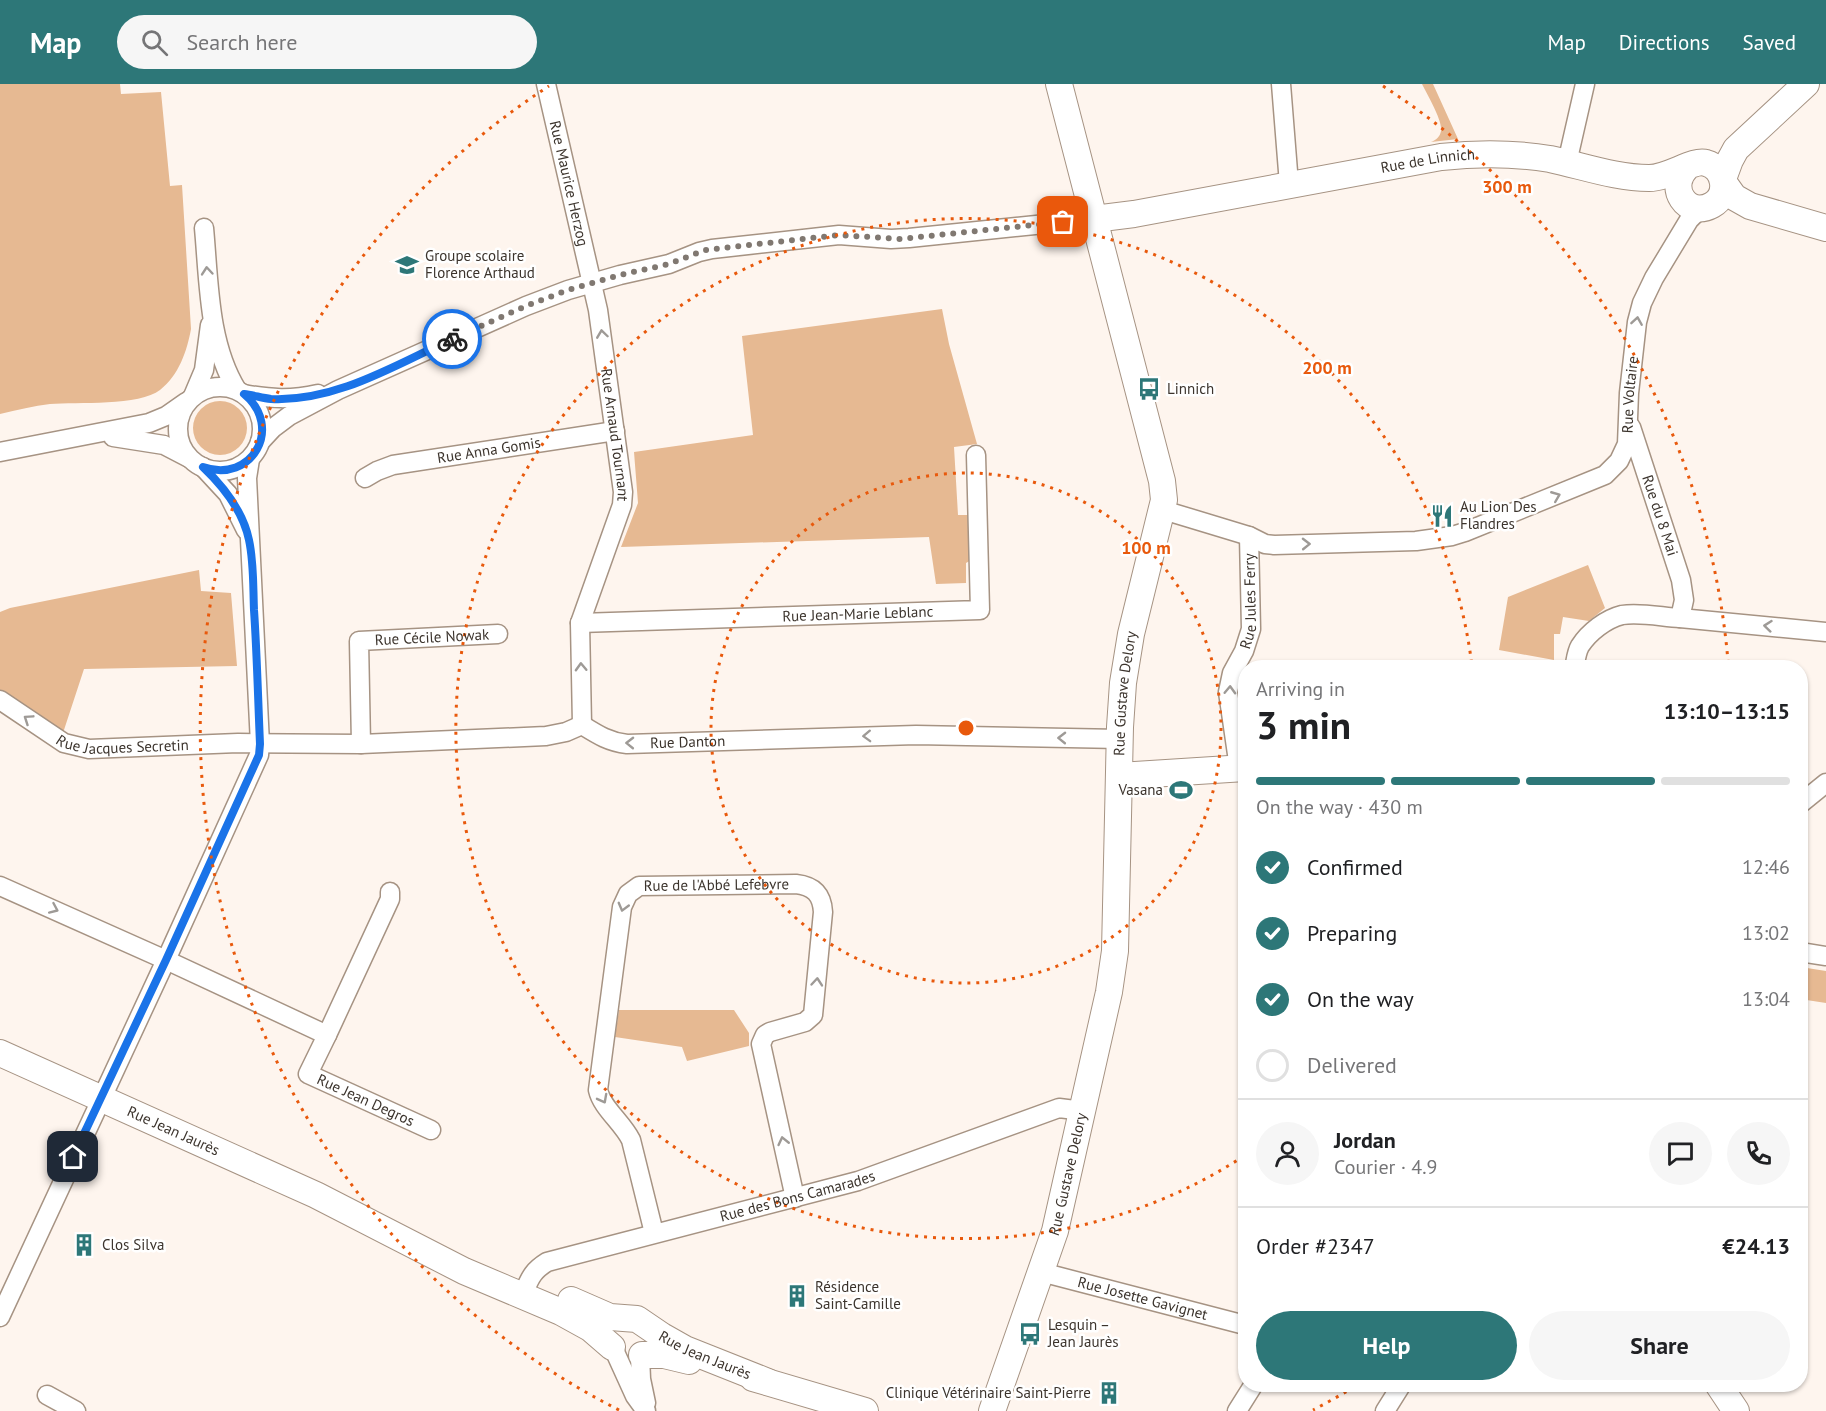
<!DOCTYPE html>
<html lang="en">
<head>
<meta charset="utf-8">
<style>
  :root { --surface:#fff; --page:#f6f6f6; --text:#202124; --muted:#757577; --line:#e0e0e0; --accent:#2d7778 }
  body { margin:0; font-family:"PT Sans",sans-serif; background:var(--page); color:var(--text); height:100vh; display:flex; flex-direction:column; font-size:22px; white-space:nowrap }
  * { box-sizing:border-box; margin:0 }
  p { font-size:20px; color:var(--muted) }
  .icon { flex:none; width:33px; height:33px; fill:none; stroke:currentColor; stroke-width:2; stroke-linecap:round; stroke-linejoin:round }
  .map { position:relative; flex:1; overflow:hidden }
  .details { position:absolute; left:1238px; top:576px; width:570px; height:732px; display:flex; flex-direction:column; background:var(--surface); border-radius:24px; box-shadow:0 2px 4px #0004 }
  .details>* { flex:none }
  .pin { position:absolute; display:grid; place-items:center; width:51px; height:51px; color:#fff; margin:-26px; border-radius:12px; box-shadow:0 3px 9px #0006 }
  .courier { position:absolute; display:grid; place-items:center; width:60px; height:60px; margin:-30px; border:4px solid #1a73e8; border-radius:50%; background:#fff; color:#222; box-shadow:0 2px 8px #0007 }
  .head em { font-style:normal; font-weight:700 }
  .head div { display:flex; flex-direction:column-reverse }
  .head { display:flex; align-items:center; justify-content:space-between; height:102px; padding:0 18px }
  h1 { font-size:39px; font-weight:700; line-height:45px }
  .bar { display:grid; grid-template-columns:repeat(4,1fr); gap:9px 6px; align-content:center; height:72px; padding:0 18px }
  .bar i { height:8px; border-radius:4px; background:var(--line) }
  .bar .current { background:var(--accent) }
  .bar p { grid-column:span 4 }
  .line { display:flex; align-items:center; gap:15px; padding:0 18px; border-top:2px solid var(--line) }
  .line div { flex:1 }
  .round { display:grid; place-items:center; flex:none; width:63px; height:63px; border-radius:32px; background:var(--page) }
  ol { padding:0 18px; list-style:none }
  li { display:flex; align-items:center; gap:18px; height:66px }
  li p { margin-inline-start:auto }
  li .icon { padding:6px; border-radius:50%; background:var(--accent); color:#fff; stroke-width:4 }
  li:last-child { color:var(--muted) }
  li i { width:33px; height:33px; border:3px solid var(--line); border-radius:50% }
  .cta { display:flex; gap:12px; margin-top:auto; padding:12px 18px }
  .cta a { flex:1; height:69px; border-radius:36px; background:var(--accent); color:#fff; font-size:24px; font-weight:700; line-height:69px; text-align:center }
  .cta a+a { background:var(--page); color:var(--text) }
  header { display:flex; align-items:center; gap:36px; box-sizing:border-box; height:84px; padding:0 30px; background:var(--accent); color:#fff }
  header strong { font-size:28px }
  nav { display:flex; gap:33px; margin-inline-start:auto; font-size:21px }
  .search { width:420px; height:54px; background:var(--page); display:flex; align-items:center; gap:15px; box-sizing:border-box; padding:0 21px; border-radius:33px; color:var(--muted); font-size:22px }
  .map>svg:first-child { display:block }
  .green { fill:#e6b992 }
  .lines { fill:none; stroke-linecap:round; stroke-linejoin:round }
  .street-casing { stroke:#a69383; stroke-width:21 }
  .secondary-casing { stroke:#a69383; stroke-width:28 }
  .street { stroke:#fff; stroke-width:18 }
  .secondary { stroke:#fff; stroke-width:26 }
  .oneway { stroke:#9e9a96 }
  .done { stroke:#807871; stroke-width:6; stroke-dasharray:0 10.8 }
  .route { stroke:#1a73e8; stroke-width:8 }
  .ring { fill:none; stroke:#e8590c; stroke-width:3; stroke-dasharray:3 6 }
  .labels { text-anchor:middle; stroke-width:5; stroke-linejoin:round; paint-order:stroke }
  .street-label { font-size:15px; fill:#3c342d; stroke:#fff }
  .poi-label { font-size:15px; fill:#3c342d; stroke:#fff; text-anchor:start }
  .centre { fill:#e8590c; stroke:#fff; stroke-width:3 }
  .ring-label { font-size:18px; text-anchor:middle; font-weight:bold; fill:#e8590c; stroke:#fff; stroke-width:5; stroke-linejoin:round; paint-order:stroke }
</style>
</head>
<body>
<header>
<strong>Map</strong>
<div class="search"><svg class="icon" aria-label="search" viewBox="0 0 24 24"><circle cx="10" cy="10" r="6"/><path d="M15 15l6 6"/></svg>Search here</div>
<nav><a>Map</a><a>Directions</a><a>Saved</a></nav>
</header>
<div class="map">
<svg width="1826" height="1327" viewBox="0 0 1826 1327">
  <rect width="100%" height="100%" fill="#fef5ee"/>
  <path class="green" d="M0,0H120L121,10L161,8L170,102L182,101L191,245C187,267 179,291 160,306C140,322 77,318 50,320C34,322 17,326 0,330Z
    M1422,0H1433L1458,55L1431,58C1436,56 1440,53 1441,47C1443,37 1427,10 1422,0Z
    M942,225L949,260L977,360L954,363L958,431H972L973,475L966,479V499L936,500L929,453L621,463L638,419L634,368L753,351L742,252Z
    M193 344a27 27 0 1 1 54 0a27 27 0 1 1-54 0Z
    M1588,481L1605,524L1589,537L1563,533L1560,550H1554V576L1499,566L1508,513Z
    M199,486L201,507L231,509L237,582L84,585L62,652L0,612V528L10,524Z
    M1807,884L1826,887V919L1800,915V890Z
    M619,926H734L749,949V962L687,977L682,963L615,953Z"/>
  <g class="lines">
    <g class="street-casing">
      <g id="street">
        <path id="s1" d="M546,0L598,226L623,408L622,421L580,539L582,641"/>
        <path d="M1281,0L1289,100"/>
        <path d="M1567,79L1585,0"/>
        <path d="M204,144C209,197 208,259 237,306"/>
        <circle cx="220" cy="345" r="42"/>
        <path d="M244,310C271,315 291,316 318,310"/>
        <path d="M193,312L204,286L210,241"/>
        <path id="s2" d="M1631,343L1681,496L1684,516L1680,534L1826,548"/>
        <path d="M113,353L164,361L189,374"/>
        <path d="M260,358L273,344L289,332L338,306L526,222L568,206L620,191L669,180L699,168L712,165L839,151L891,155L909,154L1094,135"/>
        <path d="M0,368L149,339L166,332L186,318"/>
        <path d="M203,383L228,410L246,446"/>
        <path id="s3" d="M365,394L377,387L393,381L615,347"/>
        <path id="s4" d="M1163,426L1249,452L1265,460L1274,461L1416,457L1452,452L1465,448L1605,391L1619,377L1627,360L1629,309L1637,238L1642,219L1654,194L1689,136L1701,124"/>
        <path id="s5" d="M580,539L980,526L976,371"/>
        <path d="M1575,580C1576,574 1577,567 1580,562C1589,548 1606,535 1622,531C1640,528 1662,533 1680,534"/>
        <path id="s6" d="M0,616L64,659L89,665L238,659L361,660L546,652L566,648L582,641"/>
        <path id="s7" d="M582,641C598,651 609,658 627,660L916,651L1120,655"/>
        <path id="s8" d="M361,660L359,557L498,550"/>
        <path id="s9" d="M1239,684L1228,608L1232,589L1244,567L1251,545L1249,452"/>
        <path d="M1800,720L1826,699"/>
        <path id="s10" d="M0,802L166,876L327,951L308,990L431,1046"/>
        <path d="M1800,868L1826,872"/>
        <path d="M327,951L390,815V808"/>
        <path id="s11" d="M654,1149L631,1056C622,1038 602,1024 598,1006L622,823L628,810L639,802L796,800C814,802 822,811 823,828L813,931L805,938L770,948L765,951L761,960L795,1114"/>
        <path id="s12" d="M1041,1188L1245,1241"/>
        <path id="s13" d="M522,1212C530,1195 531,1188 547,1178L858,1097L1059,1024L1083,1027"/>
        <path d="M0,1233L166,876L259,671L260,660L247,394L250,375"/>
        <path d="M615,1268L635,1312L646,1327"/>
        <path d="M640,1272L641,1295L646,1319"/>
        <path d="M47,1311L76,1327"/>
        <path d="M1237,1327L1254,1300"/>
        <path d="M1385,1327L1402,1300"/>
      </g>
    </g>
    <g class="secondary-casing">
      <g id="secondary">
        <path d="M1723,95L1730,76L1736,65L1806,0"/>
        <path d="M1724,99L1734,113L1750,122L1826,144"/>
        <path id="s14" d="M1094,135L1134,130L1441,73C1477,69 1514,69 1550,75C1583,82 1616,94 1649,94C1669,94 1693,75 1706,79C1725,84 1730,111 1712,121C1687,135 1666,103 1687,83"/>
        <path d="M1119,692L1245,684"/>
        <path id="s15" d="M0,969L316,1111L464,1187L561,1228L590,1244L612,1263"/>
        <path id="s16" d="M571,1216L610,1233L637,1235L662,1252L685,1265L768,1298"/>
        <path d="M642,1271H664L689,1277"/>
        <path d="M753,1294L865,1327"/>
        <path d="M1718,1300L1736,1327"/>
        <path id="s17" d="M992,1327L1055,1147L1109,908L1115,867L1120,643L1123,599L1131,550L1164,416L1162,397L1059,0"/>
      </g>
    </g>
    <use href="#street" class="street"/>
    <use href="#secondary" class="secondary"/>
  </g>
  <defs><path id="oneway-chevron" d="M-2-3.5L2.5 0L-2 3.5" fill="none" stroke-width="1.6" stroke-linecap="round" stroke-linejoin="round" transform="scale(1.5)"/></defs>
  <g class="oneway">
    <use href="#oneway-chevron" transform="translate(207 187) rotate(-95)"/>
    <use href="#oneway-chevron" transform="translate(1637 237) rotate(-81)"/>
    <use href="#oneway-chevron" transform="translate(602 250) rotate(-98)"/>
    <use href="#oneway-chevron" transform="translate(1556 412) rotate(-22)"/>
    <use href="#oneway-chevron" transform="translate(1306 460) rotate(-1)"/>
    <use href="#oneway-chevron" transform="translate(1768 542) rotate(-174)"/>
    <use href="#oneway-chevron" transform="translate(581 583) rotate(-92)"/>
    <use href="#oneway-chevron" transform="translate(1230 606) rotate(-88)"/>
    <use href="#oneway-chevron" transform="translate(28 635) rotate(-146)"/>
    <use href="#oneway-chevron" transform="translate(867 652) rotate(178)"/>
    <use href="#oneway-chevron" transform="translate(1062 654) rotate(-179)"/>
    <use href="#oneway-chevron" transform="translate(630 659) rotate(-179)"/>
    <use href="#oneway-chevron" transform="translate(623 823) rotate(105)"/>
    <use href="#oneway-chevron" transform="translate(54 825) rotate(24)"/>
    <use href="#oneway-chevron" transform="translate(817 898) rotate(-85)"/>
    <use href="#oneway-chevron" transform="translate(603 1015) rotate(62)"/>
    <use href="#oneway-chevron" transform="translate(783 1057) rotate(-103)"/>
  </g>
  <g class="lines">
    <path class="done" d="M452,255L526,222L568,206L620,191L669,180L705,166L839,151L900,155L1063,138"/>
    <path class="route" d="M73,1073L166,876L259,671L260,660C258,615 257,570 254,526C253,503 254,479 249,456C243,427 224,403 203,383C252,400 284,343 244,310C253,311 262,314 271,315C336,318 395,281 452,255"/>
  </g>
  <g class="ring">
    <circle cx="966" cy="644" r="255"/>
    <path d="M1244 1072A510 510 0 1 1 1472 582"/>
    <path d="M1354 1303A765 765 0 0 1 1313 1326M619 1326A765 765 0 0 1 549 2M1383 2A765 765 0 0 1 1728 577"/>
  </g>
  <defs>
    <g id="school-bare" transform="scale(1.8)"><path d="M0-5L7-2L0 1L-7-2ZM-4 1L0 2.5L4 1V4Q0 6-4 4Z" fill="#2d7778" stroke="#fff" stroke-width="2.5" paint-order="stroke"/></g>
    <g id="bus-bare" transform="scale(1.8)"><path d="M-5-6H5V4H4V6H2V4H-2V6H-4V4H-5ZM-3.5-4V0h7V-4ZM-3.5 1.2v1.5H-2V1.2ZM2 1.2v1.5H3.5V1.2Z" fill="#2d7778" stroke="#fff" stroke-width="2.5" paint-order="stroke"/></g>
    <g id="restaurant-bare" transform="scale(1.8)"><path d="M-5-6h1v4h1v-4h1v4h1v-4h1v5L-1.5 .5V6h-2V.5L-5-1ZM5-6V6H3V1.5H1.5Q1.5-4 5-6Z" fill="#2d7778" stroke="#fff" stroke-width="2.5" paint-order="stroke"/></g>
    <g id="stadium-bare" transform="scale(1.8)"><path d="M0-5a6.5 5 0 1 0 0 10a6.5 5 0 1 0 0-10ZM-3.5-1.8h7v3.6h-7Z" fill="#2d7778" stroke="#fff" stroke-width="2.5" paint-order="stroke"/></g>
    <g id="building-bare" transform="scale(1.8)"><path d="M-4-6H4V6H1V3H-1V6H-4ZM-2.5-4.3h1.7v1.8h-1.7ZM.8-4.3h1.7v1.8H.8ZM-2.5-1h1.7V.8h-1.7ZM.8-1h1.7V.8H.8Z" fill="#2d7778" stroke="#fff" stroke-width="2.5" paint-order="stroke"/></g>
  </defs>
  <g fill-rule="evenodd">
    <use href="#school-bare" x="407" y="181"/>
    <use href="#bus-bare" x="1149" y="305"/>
    <use href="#restaurant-bare" x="1442" y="432"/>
    <use href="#stadium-bare" x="1181" y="706"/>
    <use href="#building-bare" x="84" y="1161"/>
    <use href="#building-bare" x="797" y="1212"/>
    <use href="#bus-bare" x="1030" y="1250"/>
    <use href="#building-bare" x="1109" y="1309"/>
  </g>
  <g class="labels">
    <g class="street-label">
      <text dy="5" stroke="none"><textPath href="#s14" startOffset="339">Rue de Linnich</textPath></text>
      <text dy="5" stroke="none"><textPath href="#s1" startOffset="102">Rue Maurice Herzog</textPath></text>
      <text dy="5" stroke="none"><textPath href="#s4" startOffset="548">Rue Voltaire</textPath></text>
      <text dy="5" stroke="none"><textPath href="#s1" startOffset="358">Rue Arnaud Tournant</textPath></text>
      <text dy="5" stroke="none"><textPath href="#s3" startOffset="128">Rue Anna Gomis</textPath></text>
      <text dy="5" stroke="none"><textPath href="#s2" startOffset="93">Rue du 8 Mai</textPath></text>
      <text dy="5" stroke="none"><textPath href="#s9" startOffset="172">Rue Jules Ferry</textPath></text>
      <text dy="5" stroke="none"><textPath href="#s5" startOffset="278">Rue Jean-Marie Leblanc</textPath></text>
      <text dy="5" stroke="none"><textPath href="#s8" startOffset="176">Rue Cécile Nowak</textPath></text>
      <text dy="5" stroke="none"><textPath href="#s17" startOffset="735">Rue Gustave Delory</textPath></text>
      <text dy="5" stroke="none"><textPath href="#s6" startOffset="136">Rue Jacques Secretin</textPath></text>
      <text dy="5" stroke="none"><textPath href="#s7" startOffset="110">Rue Danton</textPath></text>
      <text dy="5" stroke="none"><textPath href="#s11" startOffset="446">Rue de l'Abbé Lefebvre</textPath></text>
      <text dy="5" stroke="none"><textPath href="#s10" startOffset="466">Rue Jean Degros</textPath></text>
      <text dy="5" stroke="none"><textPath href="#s15" startOffset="190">Rue Jean Jaurès</textPath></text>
      <text dy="5" stroke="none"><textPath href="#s17" startOffset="249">Rue Gustave Delory</textPath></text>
      <text dy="5" stroke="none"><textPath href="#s13" startOffset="302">Rue des Bons Camarades</textPath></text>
      <text dy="5" stroke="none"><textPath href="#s12" startOffset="105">Rue Josette Gavignet</textPath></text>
      <text dy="5" stroke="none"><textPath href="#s16" startOffset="147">Rue Jean Jaurès</textPath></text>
    </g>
    <g class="poi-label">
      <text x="425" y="177">Groupe scolaire<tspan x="425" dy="17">Florence Arthaud</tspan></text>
      <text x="1167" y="310">Linnich</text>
      <text x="1460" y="428">Au Lion Des<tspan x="1460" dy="17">Flandres</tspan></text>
      <text x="1163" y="711" text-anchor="end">Vasana</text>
      <text x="102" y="1166">Clos Silva</text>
      <text x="815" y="1208">Résidence<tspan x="815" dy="17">Saint-Camille</tspan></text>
      <text x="1048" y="1246">Lesquin –<tspan x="1048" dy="17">Jean Jaurès</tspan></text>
      <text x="1091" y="1314" text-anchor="end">Clinique Vétérinaire Saint-Pierre</text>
    </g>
  </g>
  <circle cx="966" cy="644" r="9" class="centre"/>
  <g class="ring-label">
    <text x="1507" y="109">300 m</text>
    <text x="1327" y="290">200 m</text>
    <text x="1146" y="470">100 m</text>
  </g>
</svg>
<div class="pin" style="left:1063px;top:138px;background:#ea580c"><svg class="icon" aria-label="bag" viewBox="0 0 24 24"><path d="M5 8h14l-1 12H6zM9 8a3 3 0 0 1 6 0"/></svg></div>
<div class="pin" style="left:73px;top:1073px;background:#1f2937"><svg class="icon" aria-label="home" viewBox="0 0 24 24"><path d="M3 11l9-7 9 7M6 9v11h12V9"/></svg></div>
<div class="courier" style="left:452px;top:255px"><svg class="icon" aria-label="bike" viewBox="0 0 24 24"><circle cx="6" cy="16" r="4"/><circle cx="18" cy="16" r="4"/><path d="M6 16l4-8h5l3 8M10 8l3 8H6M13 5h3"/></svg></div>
<section class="details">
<div class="head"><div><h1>3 min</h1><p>Arriving in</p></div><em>13:10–13:15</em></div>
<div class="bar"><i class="current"></i><i class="current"></i><i class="current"></i><i></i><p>On the way · 430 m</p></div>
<ol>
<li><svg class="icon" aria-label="check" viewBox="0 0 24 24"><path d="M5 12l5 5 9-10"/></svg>Confirmed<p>12:46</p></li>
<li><svg class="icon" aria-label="check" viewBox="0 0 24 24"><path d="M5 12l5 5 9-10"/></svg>Preparing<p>13:02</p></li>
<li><svg class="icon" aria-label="check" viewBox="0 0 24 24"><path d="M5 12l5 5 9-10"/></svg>On the way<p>13:04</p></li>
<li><i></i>Delivered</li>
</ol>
<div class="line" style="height:108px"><a class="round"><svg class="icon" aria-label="person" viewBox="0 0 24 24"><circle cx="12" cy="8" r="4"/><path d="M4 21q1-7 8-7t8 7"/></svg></a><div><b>Jordan</b><p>Courier · 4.9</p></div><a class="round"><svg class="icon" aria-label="chat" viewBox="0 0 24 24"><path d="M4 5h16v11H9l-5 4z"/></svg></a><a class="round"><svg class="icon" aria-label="phone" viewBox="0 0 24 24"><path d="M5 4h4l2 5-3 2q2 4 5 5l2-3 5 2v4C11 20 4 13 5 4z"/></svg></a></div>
<div class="line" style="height:78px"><div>Order #2347</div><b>€24.13</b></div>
<div class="cta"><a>Help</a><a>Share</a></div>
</section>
</div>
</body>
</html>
